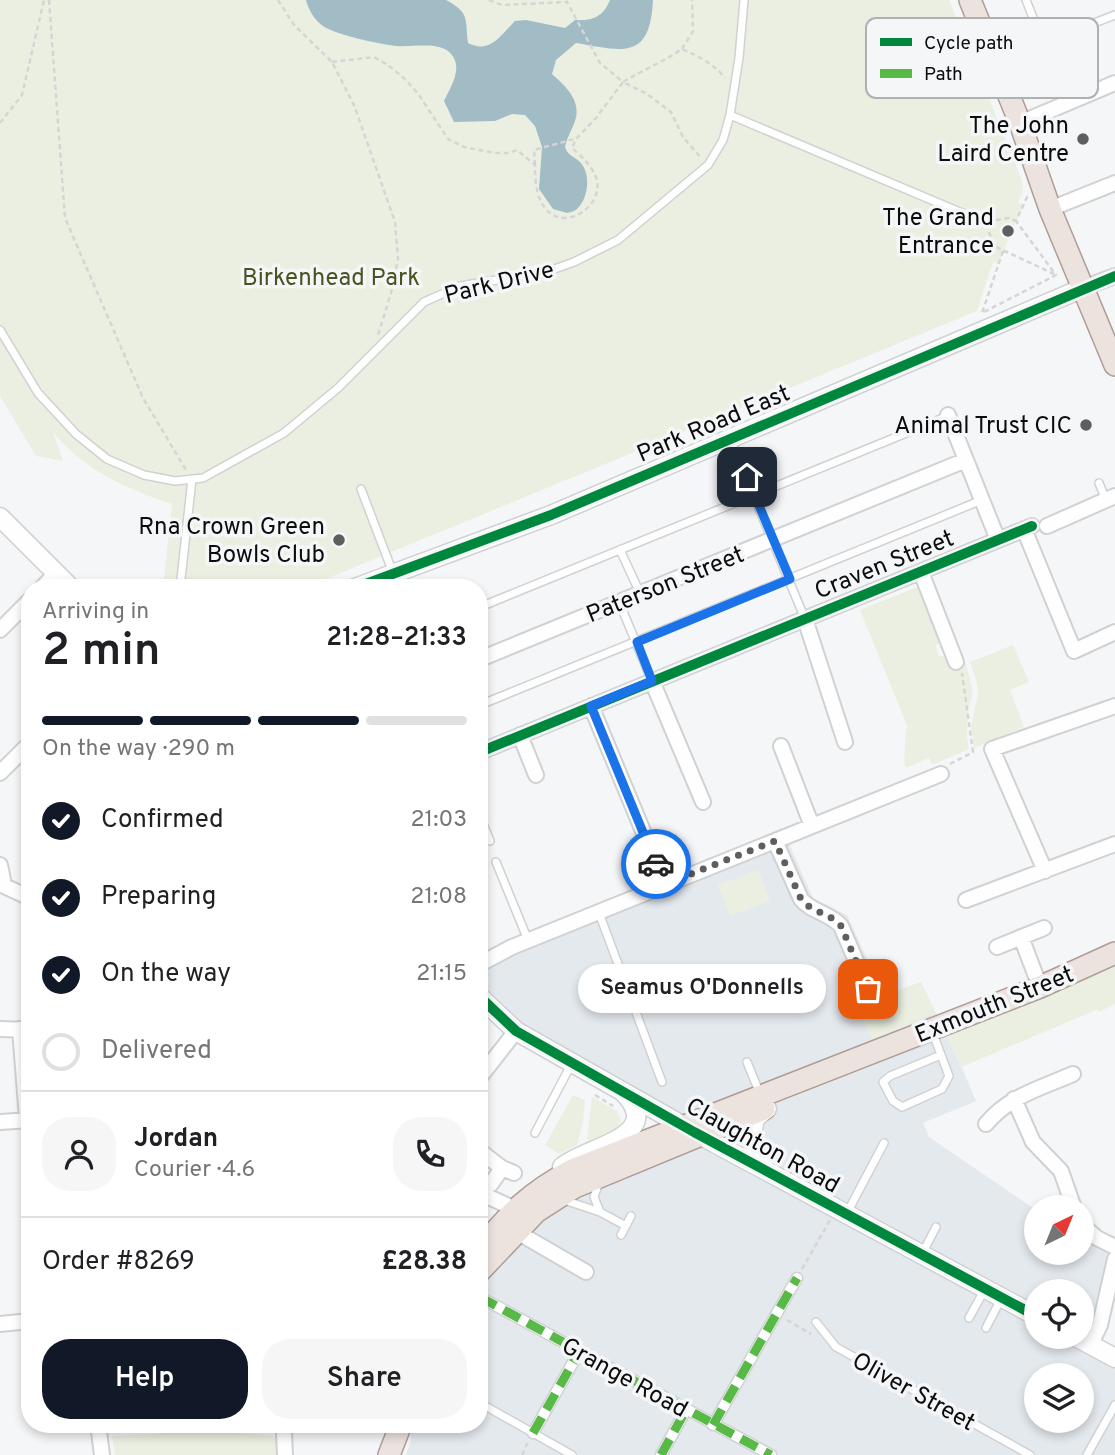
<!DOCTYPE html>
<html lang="en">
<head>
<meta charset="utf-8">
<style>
  :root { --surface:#fff; --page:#f6f6f6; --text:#202124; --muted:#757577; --line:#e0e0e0; --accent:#111827 }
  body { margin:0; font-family:Overpass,sans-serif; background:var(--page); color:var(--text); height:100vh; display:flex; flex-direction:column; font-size:26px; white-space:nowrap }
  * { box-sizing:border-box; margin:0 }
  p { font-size:23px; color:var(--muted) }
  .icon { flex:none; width:38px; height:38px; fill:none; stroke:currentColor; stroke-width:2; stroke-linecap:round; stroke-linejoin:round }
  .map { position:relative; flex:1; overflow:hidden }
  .side { position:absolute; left:21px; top:579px; width:467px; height:854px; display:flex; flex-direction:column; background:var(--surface); border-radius:28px; box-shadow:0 4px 10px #0003 }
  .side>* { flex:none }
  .needle { width:46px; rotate:43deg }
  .buttons { position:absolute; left:1024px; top:1195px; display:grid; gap:14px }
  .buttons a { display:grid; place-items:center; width:70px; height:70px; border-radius:50%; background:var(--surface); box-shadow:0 4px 10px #0003; font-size:35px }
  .pin { position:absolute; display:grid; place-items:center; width:60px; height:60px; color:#fff; margin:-30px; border-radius:14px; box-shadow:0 4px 10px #0006 }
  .courier { position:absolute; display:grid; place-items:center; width:70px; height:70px; margin:-35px; border:5px solid #1a73e8; border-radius:50%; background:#fff; color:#222; box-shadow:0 2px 9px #0007 }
  .bubble { position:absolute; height:49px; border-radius:24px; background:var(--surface); box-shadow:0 4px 10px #0003; font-size:23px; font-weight:600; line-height:49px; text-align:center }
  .headline em { font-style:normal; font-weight:600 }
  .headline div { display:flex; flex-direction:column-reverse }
  .headline { display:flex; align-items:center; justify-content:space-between; height:119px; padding:0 21px }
  h1 { font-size:46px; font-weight:600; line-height:52px }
  .bar { display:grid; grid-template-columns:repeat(4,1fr); gap:10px 7px; align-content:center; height:84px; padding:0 21px }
  .bar i { height:9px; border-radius:5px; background:var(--line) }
  .bar .active { background:var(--accent) }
  .bar p { grid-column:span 4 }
  .line { display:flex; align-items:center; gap:18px; padding:0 21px; border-top:2px solid var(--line) }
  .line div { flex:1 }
  .round { display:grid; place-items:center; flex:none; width:74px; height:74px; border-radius:28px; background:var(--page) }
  ol { padding:0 21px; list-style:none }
  li { display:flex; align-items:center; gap:21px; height:77px }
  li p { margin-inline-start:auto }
  li .icon { padding:7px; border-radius:50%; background:var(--accent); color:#fff; stroke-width:4 }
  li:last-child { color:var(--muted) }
  li i { width:38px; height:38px; border:4px solid var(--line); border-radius:50% }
  .button { display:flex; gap:14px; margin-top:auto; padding:14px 21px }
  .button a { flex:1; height:80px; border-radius:28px; background:var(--accent); color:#fff; font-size:28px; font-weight:600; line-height:80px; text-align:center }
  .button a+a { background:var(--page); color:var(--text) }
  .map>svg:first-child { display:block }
  .built { fill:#e4e9ee; fill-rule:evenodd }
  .green { fill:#ebefe1 }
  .water { fill:#a2bcc6 }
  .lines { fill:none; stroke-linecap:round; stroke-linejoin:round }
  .service-casing { stroke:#d0d1d2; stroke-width:10 }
  .pedestrian-casing { stroke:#d0d1d2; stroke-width:13 }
  .minor-casing { stroke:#d0d1d2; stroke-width:18 }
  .tertiary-casing { stroke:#d0d1d2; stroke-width:21 }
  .primary-casing { stroke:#ad9d97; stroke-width:24 }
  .path { stroke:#d5d5d6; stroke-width:2.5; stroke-dasharray:5 3.5; stroke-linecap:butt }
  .service { stroke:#fefefe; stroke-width:7 }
  .pedestrian { stroke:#fefefe; stroke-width:10 }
  .minor { stroke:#fefefe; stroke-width:14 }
  .tertiary { stroke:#fefefe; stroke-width:18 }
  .primary { stroke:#ece3df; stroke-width:21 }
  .quiet { stroke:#58b947; stroke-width:9; stroke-dasharray:18 9; stroke-linecap:butt }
  .cycleway-casing { stroke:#f4f6f8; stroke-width:15 }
  .cycleway { stroke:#00873e; stroke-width:10 }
  .done { stroke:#5e5e5f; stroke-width:7; stroke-dasharray:0 12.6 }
  .route { stroke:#1a73e8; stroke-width:9 }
  .poi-dot { fill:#5e5e5f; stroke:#f4f6f8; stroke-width:2.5 }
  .labels { text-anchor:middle; stroke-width:7; stroke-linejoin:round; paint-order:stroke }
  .poi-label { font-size:24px; fill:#0c0c0d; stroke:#f4f6f8; text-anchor:end }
  .park-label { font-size:24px; fill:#4a531f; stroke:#f4f6f8 }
  .street-label { font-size:24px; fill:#0c0c0d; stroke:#f4f6f8 }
  .key { fill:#f4f6f8; stroke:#aeb0b2; stroke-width:2 }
  .key-label { font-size:19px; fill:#0c0c0d }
</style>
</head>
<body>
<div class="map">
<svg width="1115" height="1455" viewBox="0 0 1115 1455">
  <rect width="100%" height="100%" fill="#f5f6f7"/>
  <path class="built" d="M782,828L813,898L847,915L884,996L921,982L962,1068L976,1101L923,1123L929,1137L1036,1210V1253H1082V1227L1091,1223L1115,1245L1091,1344L1115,1358V1455H406L411,1440L409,1425L480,1424V1284L529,1227L574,1196L694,1132L622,1091L480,997V964ZM1036,1292H1082V1337H1036ZM1036,1376H1082V1421H1036Z"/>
  <path class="green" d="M0,0H949L1022,180L1023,191L1018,202L1023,205L998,264L993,262L977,311L304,588H163L172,504C126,489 84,470 53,432L63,461L36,456L0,396Z
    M922,585L943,633L941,642L935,646L939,656H948L957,666L966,663L973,693L968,711L967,736L969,749L932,765L929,758L906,768L904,763L906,729L908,728L860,610Z
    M1013,645L1029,682L1010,690L1024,727L974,748L971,727L978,694L976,679L970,662Z
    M758,870L770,901L730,916L718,885Z
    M1115,966V1004L1099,1012L1098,1009L962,1067L946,1035Z
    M921,982L935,1013L872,1040L855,1000L881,989L884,996Z
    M573,1095L585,1100L583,1123L577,1145L559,1154L545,1145Z
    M592,1097L617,1111L621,1120L617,1128L589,1141L587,1139Z
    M176,1425H205L227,1432L274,1436L280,1455H115L112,1436L160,1434Z"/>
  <path class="water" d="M306,0H446C470,13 465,18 468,43C490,54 500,36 515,21L526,20L565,28L575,20C593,21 603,17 610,0H653C650,61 623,51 576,43L556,60L552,74C565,86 582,100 575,121C572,130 567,137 565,147C568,156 574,156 580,162C591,173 589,198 577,209C575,211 571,212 567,213L553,209L539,189L542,147L535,126L525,115L512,114L495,121L454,122L444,101C450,88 463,69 452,55C440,40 413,48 396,46C380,44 336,35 323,26C315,21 308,9 306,0Z"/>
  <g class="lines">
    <g class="service-casing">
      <path id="service" d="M1026,0L1043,43L1115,15
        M1071,33L1095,92
        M730,115L986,223
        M0,330L38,393L76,434L107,459L144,475L175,481L203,478L284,433L338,388L424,302L460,286L546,272L574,262L618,240L708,165L723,140L730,115L739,58L744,0
        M730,439L805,619
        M1099,483L1106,500
        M361,489L393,573
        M620,550L640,593
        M180,588L192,479
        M619,602L652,681
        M480,607L948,416
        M480,705L982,500
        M480,816L490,841
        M496,862L528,940
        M599,913L662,1082
        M28,964L30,965
        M932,1031L949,1076L942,1089L902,1107L893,1101L883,1082L890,1076L941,1055
        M747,1062L760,1094
        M535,1133L572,1063
        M599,1182L594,1197L600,1212
        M564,1200L600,1212L626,1226
        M847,1213L884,1143
        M621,1235L631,1216
        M922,1254L936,1227
        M969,1318L985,1289
        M816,1322L836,1347L1030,1455
        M986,1328L1001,1299
        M480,1403L572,1455
        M98,1427L123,1424
        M1087,1455L1115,1405"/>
    </g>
    <g class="pedestrian-casing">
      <path id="pedestrian" d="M480,1297L771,1455
        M713,1425L797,1278
        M533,1433L579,1352
        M661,1455L686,1410"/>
    </g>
    <g class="minor-casing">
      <path id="minor" d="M1020,123L1115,83
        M1050,209L1115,183
        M1083,288L1115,276
        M948,415L998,540
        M1047,526L1115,496
        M1024,529L1074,651L1115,632
        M921,572L956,662
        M42,588L56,573
        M805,619L845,742
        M0,630L30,600
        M480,659L966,460
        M652,681L703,802
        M591,706L665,884
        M520,735L536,775
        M781,746L812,826
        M480,752L1032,526
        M0,773L30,743
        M775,841L801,899C811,912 830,913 841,926L868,989
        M0,865L4,885
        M1045,871L992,749L1115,706
        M0,884L30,898
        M966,900L1115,844
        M1021,937L1040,987
        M997,947L1044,928
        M480,964L512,947L941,774
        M0,1029L30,1030
        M20,1029L27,1119
        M480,1077L516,1031
        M1014,1099L1033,1142L1061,1171L1074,1208
        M0,1122L30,1120
        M986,1124C1009,1096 1041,1088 1073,1074
        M480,1151L502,1168L514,1173
        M491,1184L502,1168
        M480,1193L515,1209
        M1082,1225L1097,1238L1115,1247
        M517,1232L586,1272
        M0,1324L30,1321
        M1091,1344L1100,1325L1115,1259
        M98,1424L102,1455
        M285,1455L284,1434L286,1424"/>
    </g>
    <g class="tertiary-casing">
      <path id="tertiary" d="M0,517L71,588
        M355,588L551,515L1083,288
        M480,997L516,1031L694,1132L1036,1316
        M562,1167C585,1146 669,1138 622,1091
        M765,1169L751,1141L755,1118L767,1109
        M1076,1337L1115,1358"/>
    </g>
    <g class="primary-casing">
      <path id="primary" d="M970,0L1020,123L1050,209L1115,365
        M480,1249C511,1212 529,1193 572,1170L1040,987L1115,953
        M480,1271L536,1212L575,1187L764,1109
        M389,1455L401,1424"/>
    </g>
    <path class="path" d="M49,0L65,218L143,398L186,470
      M278,0L294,25L332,62L354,105L395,222L398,259L391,293L378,335
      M489,0L502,5L567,2L600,63L623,82C643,70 663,62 682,49C698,56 714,64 725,78
      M682,49L693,31L692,0
      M332,62L374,57L388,65L406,80L419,95L448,139L464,147L495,153H509L517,150L535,165C533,255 615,211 594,173C589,163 580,155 572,148L576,139L596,118L623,82L647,94L671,112L683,137L701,158
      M0,123L22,95L44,0
      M535,165L534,150L574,139
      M996,220L1009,218L1016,221
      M989,232L994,246L1054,274
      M1003,251L982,313L1056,275L1016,221L1028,195
      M950,764L973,752L962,673
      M595,1095L613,1106
      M802,1269L830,1220
      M787,1320L811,1334
      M522,1455L528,1442"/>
    <use href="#service" class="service"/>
    <use href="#pedestrian" class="pedestrian"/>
    <use href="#minor" class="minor"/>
    <use href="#tertiary" class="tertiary"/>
    <use href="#primary" class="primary"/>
    <path class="quiet" d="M480,1297L771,1455
      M713,1425L797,1278
      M533,1433L579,1352
      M661,1455L686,1410"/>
    <g class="cycleway-casing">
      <path id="cycleway" d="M355,588L551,515L1115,276
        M480,752L1032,526
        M480,997L516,1031L694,1132L1036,1316"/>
    </g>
    <use href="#cycleway" class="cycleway"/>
  </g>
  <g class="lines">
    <path class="done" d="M656,864L665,884L775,841L801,899C811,912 830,913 841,926L868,989"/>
    <path class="route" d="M656,864L591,706L652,681L637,642L790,579L747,477"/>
  </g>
  <g class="poi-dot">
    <circle cx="1083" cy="139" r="7"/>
    <circle cx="1008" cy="231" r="7"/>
    <circle cx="1086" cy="425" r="7"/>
    <circle cx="339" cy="540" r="7"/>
  </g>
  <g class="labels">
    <g class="poi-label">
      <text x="1069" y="133">The John<tspan x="1069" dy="28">Laird Centre</tspan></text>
      <text x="994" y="225">The Grand<tspan x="994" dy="28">Entrance</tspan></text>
      <text x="1072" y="433">Animal Trust CIC</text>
      <text x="325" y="534">Rna Crown Green<tspan x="325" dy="28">Bowls Club</tspan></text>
    </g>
    <g class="park-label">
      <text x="331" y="285">Birkenhead Park</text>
    </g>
    <g class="street-label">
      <text transform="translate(499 282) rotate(-14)" y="8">Park Drive</text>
      <text transform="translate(713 423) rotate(-23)" y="8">Park Road East</text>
      <text transform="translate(884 564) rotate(-22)" y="8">Craven Street</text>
      <text transform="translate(665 584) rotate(-22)" y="8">Paterson Street</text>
      <text transform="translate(994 1004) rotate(-22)" y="8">Exmouth Street</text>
      <text transform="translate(763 1145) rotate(29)" y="8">Claughton Road</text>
      <text transform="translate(625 1377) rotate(29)" y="8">Grange Road</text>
      <text transform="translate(914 1391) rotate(29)" y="8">Oliver Street</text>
    </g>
  </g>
  <rect x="866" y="18" width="232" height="80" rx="10" class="key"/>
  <rect x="880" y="38" width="32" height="8" fill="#00873e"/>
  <rect x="880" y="69" width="32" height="9" fill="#58b947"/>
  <g class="key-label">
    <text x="924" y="49">Cycle path</text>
    <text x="924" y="80">Path</text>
  </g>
</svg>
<div class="buttons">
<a><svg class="needle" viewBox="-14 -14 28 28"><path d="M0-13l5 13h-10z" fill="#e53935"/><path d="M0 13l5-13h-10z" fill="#757577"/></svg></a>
<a><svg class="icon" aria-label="locate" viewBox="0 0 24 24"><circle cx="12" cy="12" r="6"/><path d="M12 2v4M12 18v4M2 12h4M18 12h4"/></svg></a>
<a><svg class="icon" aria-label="layers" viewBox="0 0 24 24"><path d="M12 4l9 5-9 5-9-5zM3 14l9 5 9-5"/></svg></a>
</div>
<div class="pin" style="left:868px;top:989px;background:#ea580c"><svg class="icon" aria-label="bag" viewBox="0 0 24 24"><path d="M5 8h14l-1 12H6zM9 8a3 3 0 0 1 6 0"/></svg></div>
<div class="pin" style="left:747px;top:477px;background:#1f2937"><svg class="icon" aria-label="home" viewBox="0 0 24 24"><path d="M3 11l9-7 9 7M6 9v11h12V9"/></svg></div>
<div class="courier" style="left:656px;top:864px"><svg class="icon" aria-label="car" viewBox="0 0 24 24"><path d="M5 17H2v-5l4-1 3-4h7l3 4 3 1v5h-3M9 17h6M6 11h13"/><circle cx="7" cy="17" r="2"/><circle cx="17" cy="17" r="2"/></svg></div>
<div class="bubble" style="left:578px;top:964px;width:248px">Seamus O'Donnells</div>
<section class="side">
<div class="headline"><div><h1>2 min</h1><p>Arriving in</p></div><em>21:28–21:33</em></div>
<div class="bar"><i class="active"></i><i class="active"></i><i class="active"></i><i></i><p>On the way · 290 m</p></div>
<ol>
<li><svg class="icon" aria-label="check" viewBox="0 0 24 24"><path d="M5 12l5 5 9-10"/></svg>Confirmed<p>21:03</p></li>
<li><svg class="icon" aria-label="check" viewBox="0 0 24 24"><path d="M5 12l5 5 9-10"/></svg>Preparing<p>21:08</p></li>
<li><svg class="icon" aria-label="check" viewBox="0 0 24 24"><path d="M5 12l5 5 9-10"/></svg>On the way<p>21:15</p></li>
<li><i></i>Delivered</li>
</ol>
<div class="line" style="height:126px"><a class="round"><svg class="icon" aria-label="person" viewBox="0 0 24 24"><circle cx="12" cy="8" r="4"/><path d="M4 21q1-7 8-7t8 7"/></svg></a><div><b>Jordan</b><p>Courier · 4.6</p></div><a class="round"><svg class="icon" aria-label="phone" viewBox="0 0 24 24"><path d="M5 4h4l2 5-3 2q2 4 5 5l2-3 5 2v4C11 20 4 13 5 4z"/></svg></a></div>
<div class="line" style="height:91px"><div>Order #8269</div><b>£28.38</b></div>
<div class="button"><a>Help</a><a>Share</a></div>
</section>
</div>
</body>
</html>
